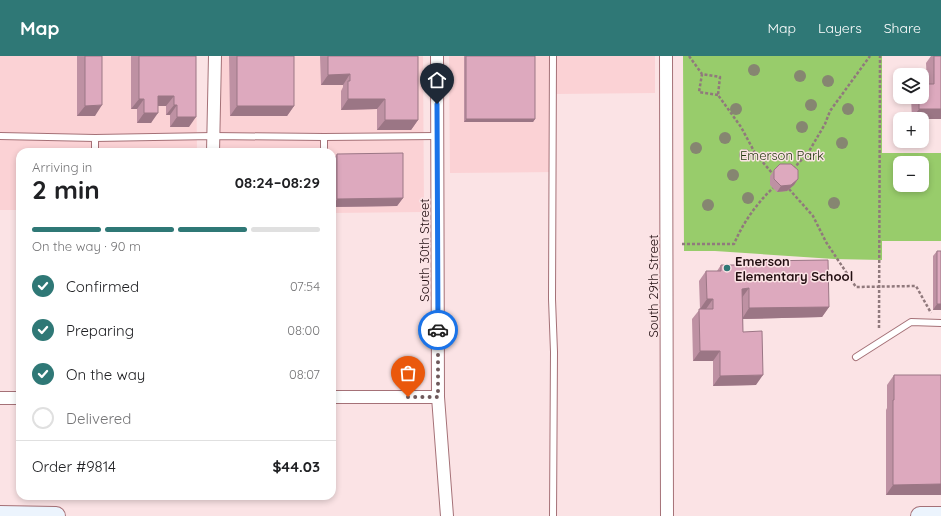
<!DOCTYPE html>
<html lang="en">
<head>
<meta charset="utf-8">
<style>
  :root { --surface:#fff; --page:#f6f6f6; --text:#202124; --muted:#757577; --line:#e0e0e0; --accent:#2f7876 }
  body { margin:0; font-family:Quicksand,sans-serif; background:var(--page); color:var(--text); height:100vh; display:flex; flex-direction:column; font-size:15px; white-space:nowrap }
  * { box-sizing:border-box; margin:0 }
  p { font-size:13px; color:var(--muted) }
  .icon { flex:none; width:22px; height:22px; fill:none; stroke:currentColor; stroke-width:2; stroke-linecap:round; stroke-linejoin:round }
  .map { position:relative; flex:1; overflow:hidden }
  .panel { position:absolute; left:16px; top:92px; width:320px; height:352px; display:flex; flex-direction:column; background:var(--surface); border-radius:12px; box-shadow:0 2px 6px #0003 }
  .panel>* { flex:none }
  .tools { position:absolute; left:893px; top:12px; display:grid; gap:8px }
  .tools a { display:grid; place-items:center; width:36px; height:36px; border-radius:8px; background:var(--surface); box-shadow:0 2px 6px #0003; font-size:20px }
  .pin { position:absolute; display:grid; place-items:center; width:34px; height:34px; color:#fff; margin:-41px -17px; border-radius:50% 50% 50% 0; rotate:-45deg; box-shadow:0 0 4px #0007 }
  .pin .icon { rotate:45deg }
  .courier { position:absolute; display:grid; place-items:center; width:40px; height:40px; margin:-20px; border:3px solid #1a73e8; border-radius:50%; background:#fff; color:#222; box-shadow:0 1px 5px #0007 }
  .summary em { font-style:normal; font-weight:700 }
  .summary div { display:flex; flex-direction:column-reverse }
  .summary { display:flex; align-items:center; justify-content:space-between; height:68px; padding:0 16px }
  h1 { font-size:26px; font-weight:700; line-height:30px }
  .bar { display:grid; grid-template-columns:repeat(4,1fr); gap:6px 4px; align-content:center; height:48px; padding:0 16px }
  .bar i { height:5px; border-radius:3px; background:var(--line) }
  .bar .active { background:var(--accent) }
  .bar p { grid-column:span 4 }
  .line { display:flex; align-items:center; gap:10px; padding:0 16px; border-top:1px solid var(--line) }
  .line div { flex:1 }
  ol { padding:0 16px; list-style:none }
  li { display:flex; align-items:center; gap:12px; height:44px }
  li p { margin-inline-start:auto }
  li .icon { padding:4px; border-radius:50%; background:var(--accent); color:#fff; stroke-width:4 }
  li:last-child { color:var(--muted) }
  li i { width:22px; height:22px; border:2px solid var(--line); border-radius:50% }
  header { display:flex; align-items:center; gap:24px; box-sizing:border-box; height:56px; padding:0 20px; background:var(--accent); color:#fff }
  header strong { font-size:19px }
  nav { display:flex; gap:22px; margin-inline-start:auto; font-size:14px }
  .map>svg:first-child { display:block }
  .built { fill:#fbd2d5 }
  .green { fill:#98cc6b; fill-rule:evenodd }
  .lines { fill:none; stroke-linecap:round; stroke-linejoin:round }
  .service-casing { stroke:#a57177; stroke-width:8 }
  .minor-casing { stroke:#a57177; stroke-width:14 }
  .secondary-casing { stroke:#a57177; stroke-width:20 }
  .path { stroke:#90797c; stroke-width:2.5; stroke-dasharray:3 2; stroke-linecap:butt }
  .service { stroke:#fff; stroke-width:6 }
  .minor { stroke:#fff; stroke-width:12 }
  .secondary { stroke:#ecf4fd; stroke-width:18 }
  .tree { fill:#868671 }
  .wall { fill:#be91a3 }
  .shaded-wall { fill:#9b7685 }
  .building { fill:#dda9be; stroke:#9b7685 }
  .done { stroke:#6e595b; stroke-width:4; stroke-dasharray:0 7.2 }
  .route { stroke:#1a73e8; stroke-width:5 }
  .poi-dot { fill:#2f7876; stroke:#fbe3e5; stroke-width:1.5 }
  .labels { text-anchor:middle; stroke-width:3; stroke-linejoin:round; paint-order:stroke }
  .park-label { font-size:13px; fill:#263a12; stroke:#fbe3e5 }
  .street-label { font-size:13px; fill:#220e11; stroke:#fbe3e5 }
  .poi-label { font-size:13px; font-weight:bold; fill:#220e11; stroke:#fbe3e5; text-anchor:start }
</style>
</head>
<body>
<header>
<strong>Map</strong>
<nav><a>Map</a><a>Layers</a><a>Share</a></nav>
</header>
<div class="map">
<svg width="941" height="460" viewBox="0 0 941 460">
  <rect width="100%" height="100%" fill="#fbe3e5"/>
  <path class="built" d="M0,0H196L197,96H20V154H0Z
    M219,0H423L424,156L332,157V96H220Z
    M449,0H655V37L556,38V116L450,117Z"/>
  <path class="green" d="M683,0H882V97H941V185H882V204L834,203L715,195H684ZM900,107H922V129H900Z"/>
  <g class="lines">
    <g class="service-casing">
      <path id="service" d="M0,80L95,82
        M95,96V82L213,80L324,81
        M324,96V81L437,80
        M856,301L911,266L941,267
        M553,460L554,296L552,243L553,0"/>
    </g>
    <g class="minor-casing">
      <path id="minor" d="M437,0L438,341L447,460
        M666,0L667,460
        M213,96L215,0
        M332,341H438
        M0,342H20"/>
    </g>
    <g class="secondary-casing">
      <path id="secondary" d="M0,459L56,460
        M920,460H941"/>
    </g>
    <path class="path" d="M689,0L702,18
      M718,39L699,36L702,18L720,21L718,39L741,71L755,97L772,117
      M793,113L808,97L825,68L830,55L870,0
      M789,133L813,160L826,186L856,231L916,230L931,257
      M682,188H734C743,167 756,148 773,132
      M879,272L880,0"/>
    <use href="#service" class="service"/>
    <use href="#minor" class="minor"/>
    <use href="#secondary" class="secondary"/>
  </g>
  <g class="tree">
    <circle cx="754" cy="14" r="6"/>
    <circle cx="800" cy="20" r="6"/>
    <circle cx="828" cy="25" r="6"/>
    <circle cx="811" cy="49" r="6"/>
    <circle cx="736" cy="53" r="6"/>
    <circle cx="848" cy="53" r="6"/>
    <circle cx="802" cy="71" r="6"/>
    <circle cx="725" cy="82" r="6"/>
    <circle cx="842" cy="87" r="6"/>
    <circle cx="696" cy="92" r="6"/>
    <circle cx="745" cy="99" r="6"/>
    <circle cx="733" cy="119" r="6"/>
    <circle cx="748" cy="142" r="6"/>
    <circle cx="834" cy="147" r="6"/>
    <circle cx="708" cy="149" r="6"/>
  </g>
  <path class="wall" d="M77,0H102L95,60H77Z
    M131,0H196L189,71H170V59H166V50H158L151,67H137V53H131Z
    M229,0H294V50L287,60H230Z
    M320,0H418V64L411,74H377V53L341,54V35L343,31V29H321Z
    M464,0H535V63L533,66H464Z
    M931,0H941V63H912L911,41H922L927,28L926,7Z
    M337,98L403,142L397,150L332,151V105Z
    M774,114L798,123L794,129L787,135L777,136L770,129V120Z
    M937,195L941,254H933V200Z
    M756,205L829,251L822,261L743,263V276L756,329L713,330V305H693L692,263L700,253L699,225L706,215H717L721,209H753Z
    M894,319H941V439H886V354L887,352V329Z"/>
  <path class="shaded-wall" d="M350,18L343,29H321L328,19Z
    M158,40H174L166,50H151Z
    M139,43H144L137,53H131Z
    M348,43H385L377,53L341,54Z
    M102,49L95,60H77L85,50Z
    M174,49H177L170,59H166Z
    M237,50H294L287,60H230Z
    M919,53H941V63H912Z
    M144,57H158L151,67H137Z
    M177,61H196L189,71H170Z
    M466,63H535L533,66H464Z
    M385,64H418L411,74H377Z
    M798,123L794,129L787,135L777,136L781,130Z
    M403,142L397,150L332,151L337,143Z
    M749,232L741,243L742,233Z
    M707,243H713L706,253H700Z
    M937,248H941V254H933Z
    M829,251L822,261L742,263L749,252Z
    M700,295H720L713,305H693Z
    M763,319L756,329L713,330L720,320Z
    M941,428V439H886L893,429Z"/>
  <path class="building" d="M85,0H102V49L85,50Z
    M139,0H196V61H177V49H174V40H158V57H144V43H139Z
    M237,0H294V50H237Z
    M328,0H418V64H385V43H348V25H350V18L328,19Z
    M466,0H535V63H466Z
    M934,0H941V53H919V41H922V28H934Z
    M403,97V142L337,143V98Z
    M780,108H791L798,114V123L791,129L781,130L774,123V114Z
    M937,195H941V248H937Z
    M828,204L829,251L749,252V232L742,233L743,276L762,275L763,319L720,320V295H700L699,253H713V243H707L706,215H721V209H756V205Z
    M894,319H941V428L893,429V344H894Z"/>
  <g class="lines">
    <path class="done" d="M408,341H438V274"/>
    <path class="route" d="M437,48L438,274"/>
  </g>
  <circle class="poi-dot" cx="727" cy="212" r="4"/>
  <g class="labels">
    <g class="park-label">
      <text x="782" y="104">Emerson Park</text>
    </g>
    <g class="street-label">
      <text transform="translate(424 194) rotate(-90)" y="5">South 30th Street</text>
      <text transform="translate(653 230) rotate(-90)" y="5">South 29th Street</text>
    </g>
    <g class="poi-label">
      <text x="735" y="210">Emerson<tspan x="735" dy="15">Elementary School</tspan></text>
    </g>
  </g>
</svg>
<div class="tools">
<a><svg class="icon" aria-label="layers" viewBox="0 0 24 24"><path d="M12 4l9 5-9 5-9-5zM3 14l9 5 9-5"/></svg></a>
<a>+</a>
<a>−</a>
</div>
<div class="pin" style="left:408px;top:341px;background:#ea580c"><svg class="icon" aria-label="bag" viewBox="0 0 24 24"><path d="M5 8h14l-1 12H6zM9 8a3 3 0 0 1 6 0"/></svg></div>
<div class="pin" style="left:437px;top:48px;background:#1f2937"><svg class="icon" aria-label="home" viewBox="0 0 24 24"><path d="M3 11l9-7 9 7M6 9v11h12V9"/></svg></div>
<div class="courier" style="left:438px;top:274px"><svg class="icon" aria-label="car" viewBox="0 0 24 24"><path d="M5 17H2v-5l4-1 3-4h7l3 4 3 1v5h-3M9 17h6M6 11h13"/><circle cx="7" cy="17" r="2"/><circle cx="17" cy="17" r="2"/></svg></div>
<section class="panel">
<div class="summary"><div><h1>2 min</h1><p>Arriving in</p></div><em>08:24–08:29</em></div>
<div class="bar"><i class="active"></i><i class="active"></i><i class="active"></i><i></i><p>On the way · 90 m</p></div>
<ol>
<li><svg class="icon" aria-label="check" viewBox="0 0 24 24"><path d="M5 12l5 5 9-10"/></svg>Confirmed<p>07:54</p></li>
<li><svg class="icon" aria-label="check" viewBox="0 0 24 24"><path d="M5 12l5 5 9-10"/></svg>Preparing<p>08:00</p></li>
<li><svg class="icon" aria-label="check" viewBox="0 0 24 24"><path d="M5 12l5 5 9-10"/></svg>On the way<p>08:07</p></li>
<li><i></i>Delivered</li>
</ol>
<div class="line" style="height:52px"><div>Order #9814</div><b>$44.03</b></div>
</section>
</div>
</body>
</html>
